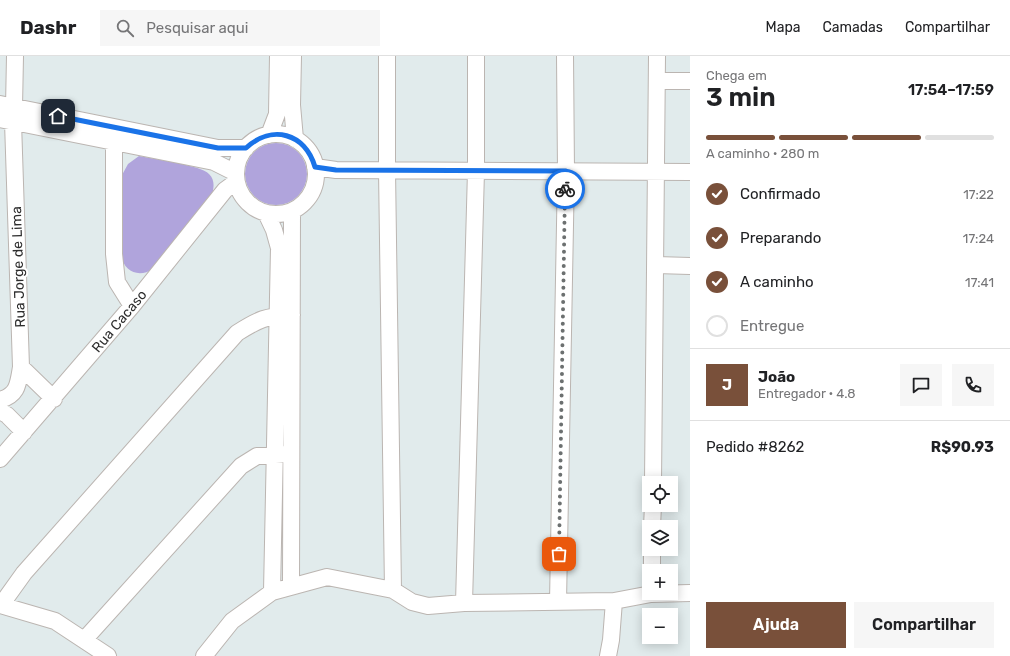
<!DOCTYPE html>
<html lang="pt">
<head>
<meta charset="utf-8">
<style>
  :root { --surface:#fff; --page:#f6f6f6; --text:#202124; --muted:#757577; --line:#e0e0e0; --accent:#79503a }
  body { margin:0; font-family:Rubik,sans-serif; background:var(--page); color:var(--text); height:100vh; display:flex; flex-direction:column; font-size:15px; white-space:nowrap }
  * { box-sizing:border-box; margin:0 }
  p { font-size:13px; color:var(--muted) }
  .icon { flex:none; width:22px; height:22px; fill:none; stroke:currentColor; stroke-width:2; stroke-linecap:round; stroke-linejoin:round }
  .map { position:relative; flex:1; overflow:hidden }
  .drawer { display:flex; flex-direction:column; background:var(--surface); width:320px }
  .drawer>* { flex:none }
  .buttons { position:absolute; left:642px; top:420px; display:grid; gap:8px }
  .buttons a { display:grid; place-items:center; width:36px; height:36px; border-radius:0px; background:var(--surface); box-shadow:0 2px 10px #0003; font-size:20px }
  .pin { position:absolute; display:grid; place-items:center; width:34px; height:34px; color:#fff; margin:-17px; border-radius:8px; box-shadow:0 2px 6px #0006 }
  .courier { position:absolute; display:grid; place-items:center; width:40px; height:40px; margin:-20px; border:3px solid #1a73e8; border-radius:50%; background:#fff; color:#222; box-shadow:0 1px 5px #0007 }
  .summary em { font-style:normal; font-weight:600 }
  .summary div { display:flex; flex-direction:column-reverse }
  .summary { display:flex; align-items:center; justify-content:space-between; height:68px; padding:0 16px }
  h1 { font-size:26px; font-weight:600; line-height:30px }
  .bar { display:grid; grid-template-columns:repeat(4,1fr); gap:6px 4px; align-content:center; height:48px; padding:0 16px }
  .bar i { height:5px; border-radius:3px; background:var(--line) }
  .bar .current { background:var(--accent) }
  .bar p { grid-column:span 4 }
  .line { display:flex; align-items:center; gap:10px; padding:0 16px; border-top:1px solid var(--line) }
  .line div { flex:1 }
  .round { display:grid; place-items:center; flex:none; width:42px; height:42px; border-radius:0px; background:var(--page) }
  ol { padding:0 16px; list-style:none }
  li { display:flex; align-items:center; gap:12px; height:44px }
  li p { margin-inline-start:auto }
  li .icon { padding:4px; border-radius:50%; background:var(--accent); color:#fff; stroke-width:4 }
  li:last-child { color:var(--muted) }
  li i { width:22px; height:22px; border:2px solid var(--line); border-radius:50% }
  .primary-button { display:flex; gap:8px; margin-top:auto; padding:8px 16px }
  .primary-button a { flex:1; height:46px; border-radius:0px; background:var(--accent); color:#fff; font-size:16px; font-weight:600; line-height:46px; text-align:center }
  .primary-button a+a { background:var(--page); color:var(--text) }
  header { display:flex; align-items:center; gap:24px; box-sizing:border-box; height:56px; padding:0 20px; background:var(--surface); border-bottom:1px solid var(--line) }
  header strong { font-size:19px }
  nav { display:flex; gap:22px; margin-inline-start:auto; font-size:14px }
  .search { width:280px; height:36px; background:var(--page); display:flex; align-items:center; gap:10px; box-sizing:border-box; padding:0 14px; border-radius:0px; color:var(--muted); font-size:15px }
  main { display:flex; flex:1; min-height:0 }
  .map>svg:first-child { display:block }
  .green { fill:#b0a4dc }
  .lines { fill:none; stroke-linecap:round; stroke-linejoin:round }
  .minor-casing { stroke:#bbb5b1; stroke-width:18 }
  .minor { stroke:#fff; stroke-width:16 }
  .done { stroke:#6c7070; stroke-width:4; stroke-dasharray:0 7.2 }
  .route { stroke:#1a73e8; stroke-width:5 }
  .labels { text-anchor:middle; stroke-width:4; stroke-linejoin:round; paint-order:stroke }
  .street-label { font-size:14px; fill:#2d2d2d; stroke:#fff }
</style>
</head>
<body>
<header>
<strong>Dashr</strong>
<div class="search"><svg class="icon" aria-label="search" viewBox="0 0 24 24"><circle cx="10" cy="10" r="6"/><path d="M15 15l6 6"/></svg>Pesquisar aqui</div>
<nav><a>Mapa</a><a>Camadas</a><a>Compartilhar</a></nav>
</header>
<main>
<div class="map">
<svg width="690" height="600" viewBox="0 0 690 600">
  <rect width="100%" height="100%" fill="#e1ebec"/>
  <path class="green" d="M245 118a31 31 0 1 1 62 0a31 31 0 1 1-62 0Z
    M139,100C153,103 201,109 209,118C215,124 214,131 212,139L153,213C139,222 124,216 121,199L122,119L128,108Z"/>
  <g class="lines">
    <g class="minor-casing">
      <path id="minor" d="M293,0L292,49L295,83
        M387,0V114L393,534
        M657,25H690
        M0,48L218,92H246
        M14,51L15,0
        M0,63L214,106L236,117
        M13,66L21,311L54,343
        M236 118a40 40 0 1 1 80 0a40 40 0 1 1-80 0Z
        M269,79L277,58L278,0
        M114,87V198L117,226L132,250
        M315,111L336,114L690,116
        M266,157L274,174L279,192L272,536
        M656,209L690,210
        M0,344C18,339 18,328 21,311
        M0,355L7,359L24,376
        M0,403L132,250L225,134L236,126
        M653,427L657,0
        M652,471L653,449
        M652,515V493
        M291,530L292,155
        M558,546L566,115L565,0
        M464,547L476,115V0
        M0,549L55,565L108,600
        M1,549L24,517L237,277C259,263 266,260 292,259
        M84,584L241,410L257,400L286,398
        M204,600L232,565L272,536L327,521L393,534L412,546L428,550L464,547L614,545L651,538L690,537
        M608,600L611,584L614,545"/>
    </g>
    <use href="#minor" class="minor"/>
  </g>
  <g class="lines">
    <path class="done" d="M559,498L565,133"/>
    <path class="route" d="M58,60L218,92H246C272,68 305,77 315,111L336,114L566,115L565,133"/>
  </g>
  <g class="labels">
    <g class="street-label">
      <text transform="translate(18 211) rotate(-92)" y="5">Rua Jorge de Lima</text>
      <text transform="translate(119 265) rotate(-50)" y="5">Rua Cacaso</text>
    </g>
  </g>
</svg>
<div class="buttons">
<a><svg class="icon" aria-label="locate" viewBox="0 0 24 24"><circle cx="12" cy="12" r="6"/><path d="M12 2v4M12 18v4M2 12h4M18 12h4"/></svg></a>
<a><svg class="icon" aria-label="layers" viewBox="0 0 24 24"><path d="M12 4l9 5-9 5-9-5zM3 14l9 5 9-5"/></svg></a>
<a>+</a>
<a>−</a>
</div>
<div class="pin" style="left:559px;top:498px;background:#ea580c"><svg class="icon" aria-label="bag" viewBox="0 0 24 24"><path d="M5 8h14l-1 12H6zM9 8a3 3 0 0 1 6 0"/></svg></div>
<div class="pin" style="left:58px;top:60px;background:#1f2937"><svg class="icon" aria-label="home" viewBox="0 0 24 24"><path d="M3 11l9-7 9 7M6 9v11h12V9"/></svg></div>
<div class="courier" style="left:565px;top:133px"><svg class="icon" aria-label="bike" viewBox="0 0 24 24"><circle cx="6" cy="16" r="4"/><circle cx="18" cy="16" r="4"/><path d="M6 16l4-8h5l3 8M10 8l3 8H6M13 5h3"/></svg></div>
</div>
<section class="drawer">
<div class="summary"><div><h1>3 min</h1><p>Chega em</p></div><em>17:54–17:59</em></div>
<div class="bar"><i class="current"></i><i class="current"></i><i class="current"></i><i></i><p>A caminho · 280 m</p></div>
<ol>
<li><svg class="icon" aria-label="check" viewBox="0 0 24 24"><path d="M5 12l5 5 9-10"/></svg>Confirmado<p>17:22</p></li>
<li><svg class="icon" aria-label="check" viewBox="0 0 24 24"><path d="M5 12l5 5 9-10"/></svg>Preparando<p>17:24</p></li>
<li><svg class="icon" aria-label="check" viewBox="0 0 24 24"><path d="M5 12l5 5 9-10"/></svg>A caminho<p>17:41</p></li>
<li><i></i>Entregue</li>
</ol>
<div class="line" style="height:72px"><b class="round" style="background:var(--accent);color:#fff">J</b><div><b>João</b><p>Entregador · 4.8</p></div><a class="round"><svg class="icon" aria-label="chat" viewBox="0 0 24 24"><path d="M4 5h16v11H9l-5 4z"/></svg></a><a class="round"><svg class="icon" aria-label="phone" viewBox="0 0 24 24"><path d="M5 4h4l2 5-3 2q2 4 5 5l2-3 5 2v4C11 20 4 13 5 4z"/></svg></a></div>
<div class="line" style="height:52px"><div>Pedido #8262</div><b>R$90.93</b></div>
<div class="primary-button"><a>Ajuda</a><a>Compartilhar</a></div>
</section>
</main>
</body>
</html>
